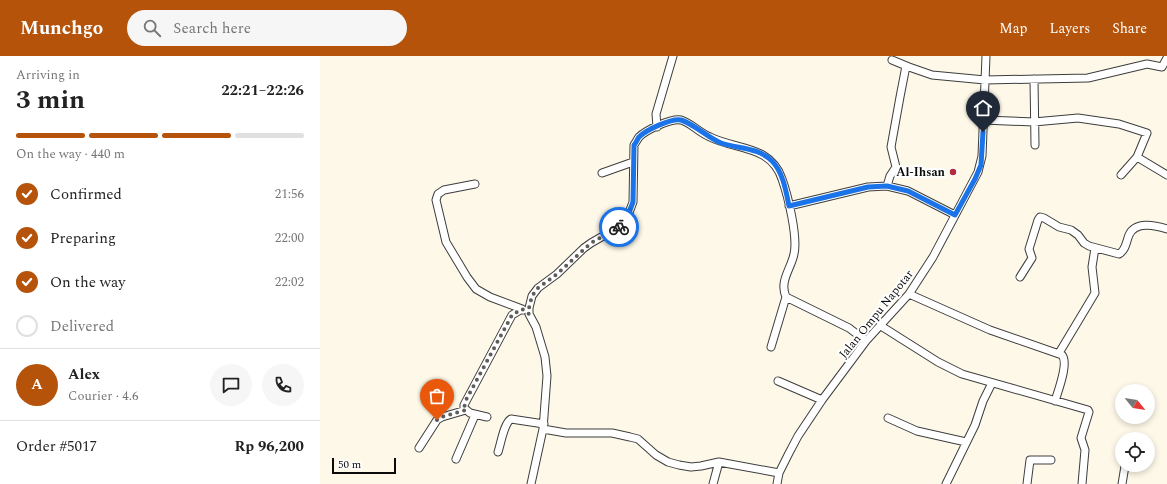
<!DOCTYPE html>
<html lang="en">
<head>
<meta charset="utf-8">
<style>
  :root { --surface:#fff; --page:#f6f6f6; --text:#222; --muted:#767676; --line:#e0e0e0; --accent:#b45309 }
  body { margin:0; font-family:Spectral,serif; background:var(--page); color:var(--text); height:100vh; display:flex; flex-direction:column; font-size:15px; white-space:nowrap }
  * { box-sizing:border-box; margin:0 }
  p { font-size:13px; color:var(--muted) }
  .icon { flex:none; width:22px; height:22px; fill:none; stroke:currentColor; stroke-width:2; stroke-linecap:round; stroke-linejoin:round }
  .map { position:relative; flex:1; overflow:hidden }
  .drawer { display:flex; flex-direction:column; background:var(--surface); width:320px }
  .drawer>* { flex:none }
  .needle { width:26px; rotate:120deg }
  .tools { position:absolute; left:795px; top:328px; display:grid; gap:8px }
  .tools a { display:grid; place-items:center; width:40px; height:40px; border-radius:50%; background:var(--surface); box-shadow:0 2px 6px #0003; font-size:20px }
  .scale { position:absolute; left:12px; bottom:10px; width:64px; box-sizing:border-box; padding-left:4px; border:2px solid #0a0a0a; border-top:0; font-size:11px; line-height:14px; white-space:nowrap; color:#0a0a0a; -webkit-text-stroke:3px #fff; paint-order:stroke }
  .pin { position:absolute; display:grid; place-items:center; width:34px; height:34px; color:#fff; margin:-41px -17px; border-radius:50% 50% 50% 0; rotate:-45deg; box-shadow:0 0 4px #0007 }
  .pin .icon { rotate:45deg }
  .courier { position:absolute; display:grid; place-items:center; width:40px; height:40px; margin:-20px; border:3px solid #1a73e8; border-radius:50%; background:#fff; color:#222; box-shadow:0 1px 5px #0007 }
  .headline em { font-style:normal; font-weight:700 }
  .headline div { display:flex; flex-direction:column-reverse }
  .headline { display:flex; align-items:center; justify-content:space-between; height:68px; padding:0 16px }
  h1 { font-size:26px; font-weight:700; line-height:30px }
  .bar { display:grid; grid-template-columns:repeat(4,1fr); gap:6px 4px; align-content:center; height:48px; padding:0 16px }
  .bar i { height:5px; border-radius:3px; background:var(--line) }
  .bar .active { background:var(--accent) }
  .bar p { grid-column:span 4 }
  .line { display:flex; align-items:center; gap:10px; padding:0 16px; border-top:1px solid var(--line) }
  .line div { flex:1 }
  .round { display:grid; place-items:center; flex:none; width:42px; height:42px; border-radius:21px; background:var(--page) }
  ol { padding:0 16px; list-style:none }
  li { display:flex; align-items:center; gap:12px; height:44px }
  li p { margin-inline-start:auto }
  li .icon { padding:4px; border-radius:50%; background:var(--accent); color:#fff; stroke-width:4 }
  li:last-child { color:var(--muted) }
  li i { width:22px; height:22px; border:2px solid var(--line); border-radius:50% }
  header { display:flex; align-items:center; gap:24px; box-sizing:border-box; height:56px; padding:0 20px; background:var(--accent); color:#fff }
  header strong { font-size:19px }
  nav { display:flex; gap:22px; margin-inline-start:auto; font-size:14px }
  .search { width:280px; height:36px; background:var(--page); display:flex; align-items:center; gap:10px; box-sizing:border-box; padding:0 14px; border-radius:22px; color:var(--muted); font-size:15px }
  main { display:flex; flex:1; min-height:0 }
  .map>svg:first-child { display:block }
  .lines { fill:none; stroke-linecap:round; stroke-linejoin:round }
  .minor-casing { stroke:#3d3d3d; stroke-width:9 }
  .minor { stroke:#fff; stroke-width:7 }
  .done { stroke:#5f5d58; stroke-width:4; stroke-dasharray:0 7.2 }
  .route { stroke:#1a73e8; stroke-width:5 }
  .poi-dot { fill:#ad2e3d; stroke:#fff; stroke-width:1.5 }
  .labels { text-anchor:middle; stroke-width:4; stroke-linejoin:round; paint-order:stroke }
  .poi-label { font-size:12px; font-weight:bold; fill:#0a0a0a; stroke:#fff; text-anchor:end }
  .street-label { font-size:12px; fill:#0a0a0a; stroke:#fff }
</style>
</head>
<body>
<header>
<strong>Munchgo</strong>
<div class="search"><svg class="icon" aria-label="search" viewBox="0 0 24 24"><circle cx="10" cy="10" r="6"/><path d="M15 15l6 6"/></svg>Search here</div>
<nav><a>Map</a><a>Layers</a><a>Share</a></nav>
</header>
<main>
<section class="drawer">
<div class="headline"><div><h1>3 min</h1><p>Arriving in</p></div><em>22:21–22:26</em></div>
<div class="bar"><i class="active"></i><i class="active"></i><i class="active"></i><i></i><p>On the way · 440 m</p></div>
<ol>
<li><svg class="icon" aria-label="check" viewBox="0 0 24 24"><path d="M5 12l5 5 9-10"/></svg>Confirmed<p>21:56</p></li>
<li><svg class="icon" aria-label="check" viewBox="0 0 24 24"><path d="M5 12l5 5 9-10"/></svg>Preparing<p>22:00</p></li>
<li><svg class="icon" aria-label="check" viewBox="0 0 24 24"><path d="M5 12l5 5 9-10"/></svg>On the way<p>22:02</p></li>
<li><i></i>Delivered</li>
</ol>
<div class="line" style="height:72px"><b class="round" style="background:var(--accent);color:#fff">A</b><div><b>Alex</b><p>Courier · 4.6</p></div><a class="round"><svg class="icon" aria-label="chat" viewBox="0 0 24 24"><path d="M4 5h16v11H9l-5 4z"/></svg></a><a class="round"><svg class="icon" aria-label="phone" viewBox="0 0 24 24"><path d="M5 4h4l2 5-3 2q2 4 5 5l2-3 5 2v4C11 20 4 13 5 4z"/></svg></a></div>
<div class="line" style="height:52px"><div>Order #5017</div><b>Rp 96,200</b></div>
</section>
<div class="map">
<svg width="847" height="428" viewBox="0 0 847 428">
  <rect width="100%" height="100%" fill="#fdf8e8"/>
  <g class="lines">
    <g class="minor-casing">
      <path id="minor" d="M572,4L589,11L612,19L665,24L768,22L827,8L842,11L847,2
        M714,23L715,89
        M663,64L714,66L758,62L799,68L827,77L817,101L801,119
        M337,71L336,58L353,0
        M817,101L847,119
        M282,117L313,106
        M155,128L124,134L118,138L116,144L126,186L147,221L156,233L170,241L202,253
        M567,130L570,120L576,111L571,91L580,41L586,10
        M469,150L548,131L567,130L588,135L635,159
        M700,221L712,202L709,193L718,164L720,161L724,162L739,171L751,174L758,179L764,187L769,190L799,198C806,194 806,186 809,179C815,165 835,169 847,173
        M589,238L670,274L742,299C749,307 738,335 735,345
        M561,270L618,306L642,318L768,354L769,356L761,382L765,394L762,428
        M451,291L466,241
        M739,297L775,237L772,211L775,192
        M458,325L502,344
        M167,361L150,357L144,352V349L192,259L202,253L203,254
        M568,362L597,375L646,386
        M223,373L246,377H292L310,381L318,383L336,399L348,406L359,409L371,411L381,410L399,406L459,417
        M99,392L117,364L122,361L146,354
        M178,396C181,387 184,367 191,363L224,368
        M136,403L155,359
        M211,428L223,373L227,320L225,301L216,271L209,258V252L212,240L218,232L237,218L264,192L271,187L297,172L307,162L313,146L314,89C316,86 317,84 319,81C326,74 351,62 361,64C371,67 380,77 390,81C416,94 451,89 462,123C468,140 478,181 474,198C471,213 459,225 466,241L529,272L546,285
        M393,428L399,406
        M457,428L459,417L468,399L478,380L502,344L546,285L589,238L613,201L658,116L662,100L666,0
        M626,428L655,369L663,345L672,327
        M707,428L710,404H731
        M802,428L805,410"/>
    </g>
    <use href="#minor" class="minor"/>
  </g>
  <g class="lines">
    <path class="done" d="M117,364L122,361L146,354L144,352L146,344L192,259L202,253L209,258V252L212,240L218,232L237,218L271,187L299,171"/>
    <path class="route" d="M299,171L307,162L313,146L314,89C316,87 317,84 319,81C326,74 351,62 361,64C374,68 387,81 401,87C418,93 438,91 452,105C463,116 466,135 469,150L548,131L567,130L588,135L635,159L655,123L661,109L663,76"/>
  </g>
  <circle class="poi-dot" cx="633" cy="116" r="4"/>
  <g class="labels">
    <g class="poi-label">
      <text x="625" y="120">Al-Ihsan</text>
    </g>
    <g class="street-label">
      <text transform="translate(556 258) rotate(-51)" y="4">Jalan Ompu Napotar</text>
    </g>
  </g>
</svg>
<div class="tools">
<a><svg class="needle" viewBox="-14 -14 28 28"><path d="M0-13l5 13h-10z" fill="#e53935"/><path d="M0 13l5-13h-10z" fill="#767676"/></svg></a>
<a><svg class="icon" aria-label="locate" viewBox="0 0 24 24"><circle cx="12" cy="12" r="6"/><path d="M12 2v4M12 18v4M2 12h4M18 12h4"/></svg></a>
</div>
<div class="scale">50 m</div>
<div class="pin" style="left:117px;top:364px;background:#ea580c"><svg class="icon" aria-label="bag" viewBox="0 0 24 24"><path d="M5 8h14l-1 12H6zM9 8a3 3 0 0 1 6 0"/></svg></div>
<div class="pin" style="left:663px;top:76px;background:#1f2937"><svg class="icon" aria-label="home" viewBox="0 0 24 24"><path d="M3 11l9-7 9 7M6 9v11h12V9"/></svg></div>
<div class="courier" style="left:299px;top:171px"><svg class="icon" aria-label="bike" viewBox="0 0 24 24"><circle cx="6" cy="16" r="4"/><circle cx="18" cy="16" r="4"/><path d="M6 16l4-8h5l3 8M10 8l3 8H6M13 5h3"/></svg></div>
</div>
</main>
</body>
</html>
